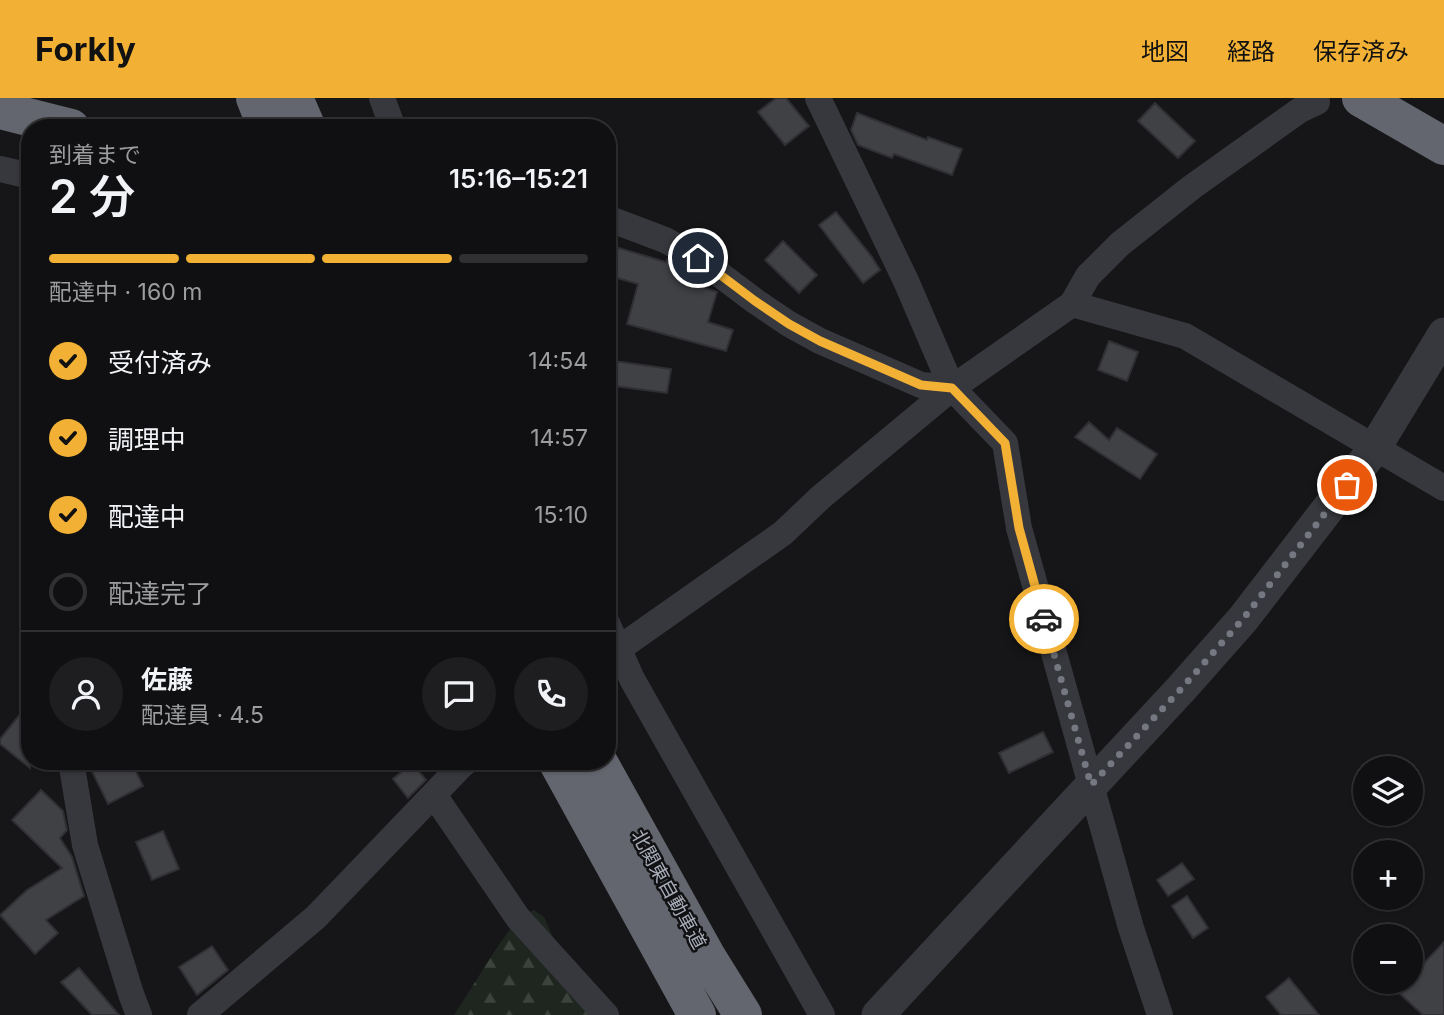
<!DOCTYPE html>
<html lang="ja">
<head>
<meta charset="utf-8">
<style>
  :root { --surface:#101012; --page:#1e1e20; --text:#f1f3f6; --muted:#9c9d9f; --line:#303032; --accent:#f2b134 }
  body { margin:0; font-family:Inter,"Noto Sans JP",sans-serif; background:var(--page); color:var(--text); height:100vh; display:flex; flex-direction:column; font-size:26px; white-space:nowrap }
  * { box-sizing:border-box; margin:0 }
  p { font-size:23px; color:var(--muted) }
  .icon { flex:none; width:38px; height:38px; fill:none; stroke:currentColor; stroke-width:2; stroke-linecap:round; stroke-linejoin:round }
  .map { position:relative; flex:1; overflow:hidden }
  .details { position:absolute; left:21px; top:21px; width:595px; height:651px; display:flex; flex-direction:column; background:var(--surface); border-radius:28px; box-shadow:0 2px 5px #0004,0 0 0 2px var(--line) }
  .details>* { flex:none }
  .tools { position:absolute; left:1353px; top:658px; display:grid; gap:14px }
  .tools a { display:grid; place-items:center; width:70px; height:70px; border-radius:50%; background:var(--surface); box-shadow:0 2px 5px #0004,0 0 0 2px var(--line); font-size:35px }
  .pin { position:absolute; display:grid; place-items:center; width:60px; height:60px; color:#fff; margin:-30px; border:4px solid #fff; border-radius:50%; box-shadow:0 2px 7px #0007 }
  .courier { position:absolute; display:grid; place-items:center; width:70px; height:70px; margin:-35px; border:5px solid #f2b134; border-radius:50%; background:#fff; color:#222; box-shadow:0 2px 9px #0007 }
  .summary em { font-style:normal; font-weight:600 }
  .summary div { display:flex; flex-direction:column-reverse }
  .summary { display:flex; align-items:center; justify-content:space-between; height:119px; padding:0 28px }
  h1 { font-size:46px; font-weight:600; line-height:52px }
  .bar { display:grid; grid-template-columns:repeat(4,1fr); gap:10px 7px; align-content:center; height:84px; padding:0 28px }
  .bar i { height:9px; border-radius:5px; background:var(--line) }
  .bar .on { background:var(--accent) }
  .bar p { grid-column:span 4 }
  .line { display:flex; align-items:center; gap:18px; padding:0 28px; border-top:2px solid var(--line) }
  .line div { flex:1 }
  .round { display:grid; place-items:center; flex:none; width:74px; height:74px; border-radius:37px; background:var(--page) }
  ol { padding:0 28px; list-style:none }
  li { display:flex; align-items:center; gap:21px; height:77px }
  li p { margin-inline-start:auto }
  li .icon { padding:7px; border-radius:50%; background:var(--accent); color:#111; stroke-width:4 }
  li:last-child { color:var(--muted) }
  li i { width:38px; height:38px; border:4px solid var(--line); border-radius:50% }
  header { display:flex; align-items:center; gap:42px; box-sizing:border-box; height:98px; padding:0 35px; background:var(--accent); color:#111 }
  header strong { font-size:33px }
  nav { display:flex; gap:38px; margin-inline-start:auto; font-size:24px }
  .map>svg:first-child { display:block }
  .forest { fill:url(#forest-firs) }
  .building { fill:#404145; stroke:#303034; stroke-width:2 }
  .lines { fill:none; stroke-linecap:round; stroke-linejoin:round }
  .minor { stroke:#37383d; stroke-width:26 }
  .tertiary { stroke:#37383d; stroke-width:33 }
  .motorway { stroke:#63666e; stroke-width:38 }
  .done { stroke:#757880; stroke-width:7; stroke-dasharray:0 12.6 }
  .route { stroke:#f2b134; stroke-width:9 }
  .labels { text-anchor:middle; stroke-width:5; stroke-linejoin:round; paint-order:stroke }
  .street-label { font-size:19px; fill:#a8adb8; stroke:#111113 }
</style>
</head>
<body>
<header>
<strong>Forkly</strong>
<nav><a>地図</a><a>経路</a><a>保存済み</a></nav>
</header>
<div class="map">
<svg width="1444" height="917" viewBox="0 0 1444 917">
  <defs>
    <pattern id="forest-firs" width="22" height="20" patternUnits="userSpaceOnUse" patternTransform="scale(1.75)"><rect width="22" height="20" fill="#1e261f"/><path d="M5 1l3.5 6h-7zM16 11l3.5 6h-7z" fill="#3c433d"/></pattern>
  </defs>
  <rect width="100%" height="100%" fill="#161618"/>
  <path class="forest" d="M534,812L544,819L588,917H454L500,845L519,819Z"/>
  <path class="building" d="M776,0H786L809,28L785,47L758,14Z
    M1155,5L1195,43L1178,60L1138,23Z
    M857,15L927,42L928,39L962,51L952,77L894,56L892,60L858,47L851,32Z
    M836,114L872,159L880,172L863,185L819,127Z
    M783,143L817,177L799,195L765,162Z
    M612,148L666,164L667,161L693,177L691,185L717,194L708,224L733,232L726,253L627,226L638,186L607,177V166Z
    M1109,243L1138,254L1127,283L1098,272Z
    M607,262L671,271L667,295L607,287Z
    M1089,324L1109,342L1117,330L1157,356L1140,381L1075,339Z
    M30,604V670L0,646V641Z
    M1043,634L1053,654L1009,675L999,655Z
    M87,663H131L143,688L108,706Z
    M412,665L426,682L408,700L393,681Z
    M41,692L63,713L67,732L60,740L72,759L84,798L46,822L58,835L35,856L0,817L27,792L62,770L12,722Z
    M163,733L179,771L152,782L136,744Z
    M1182,765L1194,781L1168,798L1157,782Z
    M1187,798L1208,830L1193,840L1172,808Z
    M1444,844V917H1423L1398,894L1407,884H1410V880Z
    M212,848L228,872L197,897L179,869Z
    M79,870L119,917H92L61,884Z
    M1289,880L1319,917H1281L1266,899Z"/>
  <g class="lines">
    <path class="minor" d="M382,0L393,30
      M818,0L906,183L952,290L1005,345L1019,430L1131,830L1160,917
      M0,71L30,78
      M607,120L665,142L698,160L755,203L789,226L820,243L921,287L952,290
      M1072,206L1185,238L1444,390
      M607,525L632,581L822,917
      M607,559L783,435L821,399L952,290L1072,206L1088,178L1120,146L1192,89L1300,12L1317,4
      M71,663L85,747L131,896L139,917
      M434,697L518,820L606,917
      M200,917L316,819L461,668L467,663"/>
    <path class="tertiary" d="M878,917L1181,591L1243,521L1374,351L1444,236"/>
    <path class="motorway" d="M255,0L267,30
      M294,0L307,30
      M1361,0L1444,48
      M0,12L71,30
      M557,663L697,917
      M598,663L707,859L743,917"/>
  </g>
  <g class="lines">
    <path class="done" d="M1044,521L1091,687L1181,591L1243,521L1347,387"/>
    <path class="route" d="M698,160L755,203L789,226L820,243L921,287L952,290L1005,345L1019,430L1044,521"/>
  </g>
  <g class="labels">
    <g class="street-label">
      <text transform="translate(669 791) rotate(61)" y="7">北関東自動車道</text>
    </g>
  </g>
</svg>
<div class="tools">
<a><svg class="icon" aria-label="layers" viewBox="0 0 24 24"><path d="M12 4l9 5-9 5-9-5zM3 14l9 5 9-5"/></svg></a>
<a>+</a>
<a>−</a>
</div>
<div class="pin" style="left:1347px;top:387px;background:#ea580c"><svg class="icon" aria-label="bag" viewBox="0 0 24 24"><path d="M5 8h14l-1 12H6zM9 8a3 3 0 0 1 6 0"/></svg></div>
<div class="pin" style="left:698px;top:160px;background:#1f2937"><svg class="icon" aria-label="home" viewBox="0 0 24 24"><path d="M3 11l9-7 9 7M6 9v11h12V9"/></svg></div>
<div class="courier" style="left:1044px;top:521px"><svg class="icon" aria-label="car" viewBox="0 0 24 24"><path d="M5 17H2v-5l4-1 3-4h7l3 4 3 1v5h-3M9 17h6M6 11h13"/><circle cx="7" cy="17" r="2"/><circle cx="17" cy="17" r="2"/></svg></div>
<section class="details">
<div class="summary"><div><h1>2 分</h1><p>到着まで</p></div><em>15:16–15:21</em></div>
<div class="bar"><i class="on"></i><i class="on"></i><i class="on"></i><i></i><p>配達中 · 160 m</p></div>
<ol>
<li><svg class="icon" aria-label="check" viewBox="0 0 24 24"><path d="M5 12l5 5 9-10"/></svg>受付済み<p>14:54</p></li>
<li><svg class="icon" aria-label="check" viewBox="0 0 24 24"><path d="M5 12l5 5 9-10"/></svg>調理中<p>14:57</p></li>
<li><svg class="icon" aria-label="check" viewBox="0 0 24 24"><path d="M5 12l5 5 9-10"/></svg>配達中<p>15:10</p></li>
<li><i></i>配達完了</li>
</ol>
<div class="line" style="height:126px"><a class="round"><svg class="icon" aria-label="person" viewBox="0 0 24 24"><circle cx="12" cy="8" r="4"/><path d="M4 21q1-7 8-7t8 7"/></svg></a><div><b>佐藤</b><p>配達員 · 4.5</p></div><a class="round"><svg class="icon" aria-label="chat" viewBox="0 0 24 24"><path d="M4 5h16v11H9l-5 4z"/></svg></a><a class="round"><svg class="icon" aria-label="phone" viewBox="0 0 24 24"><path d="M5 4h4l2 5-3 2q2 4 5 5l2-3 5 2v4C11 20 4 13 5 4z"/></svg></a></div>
</section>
</div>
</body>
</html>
